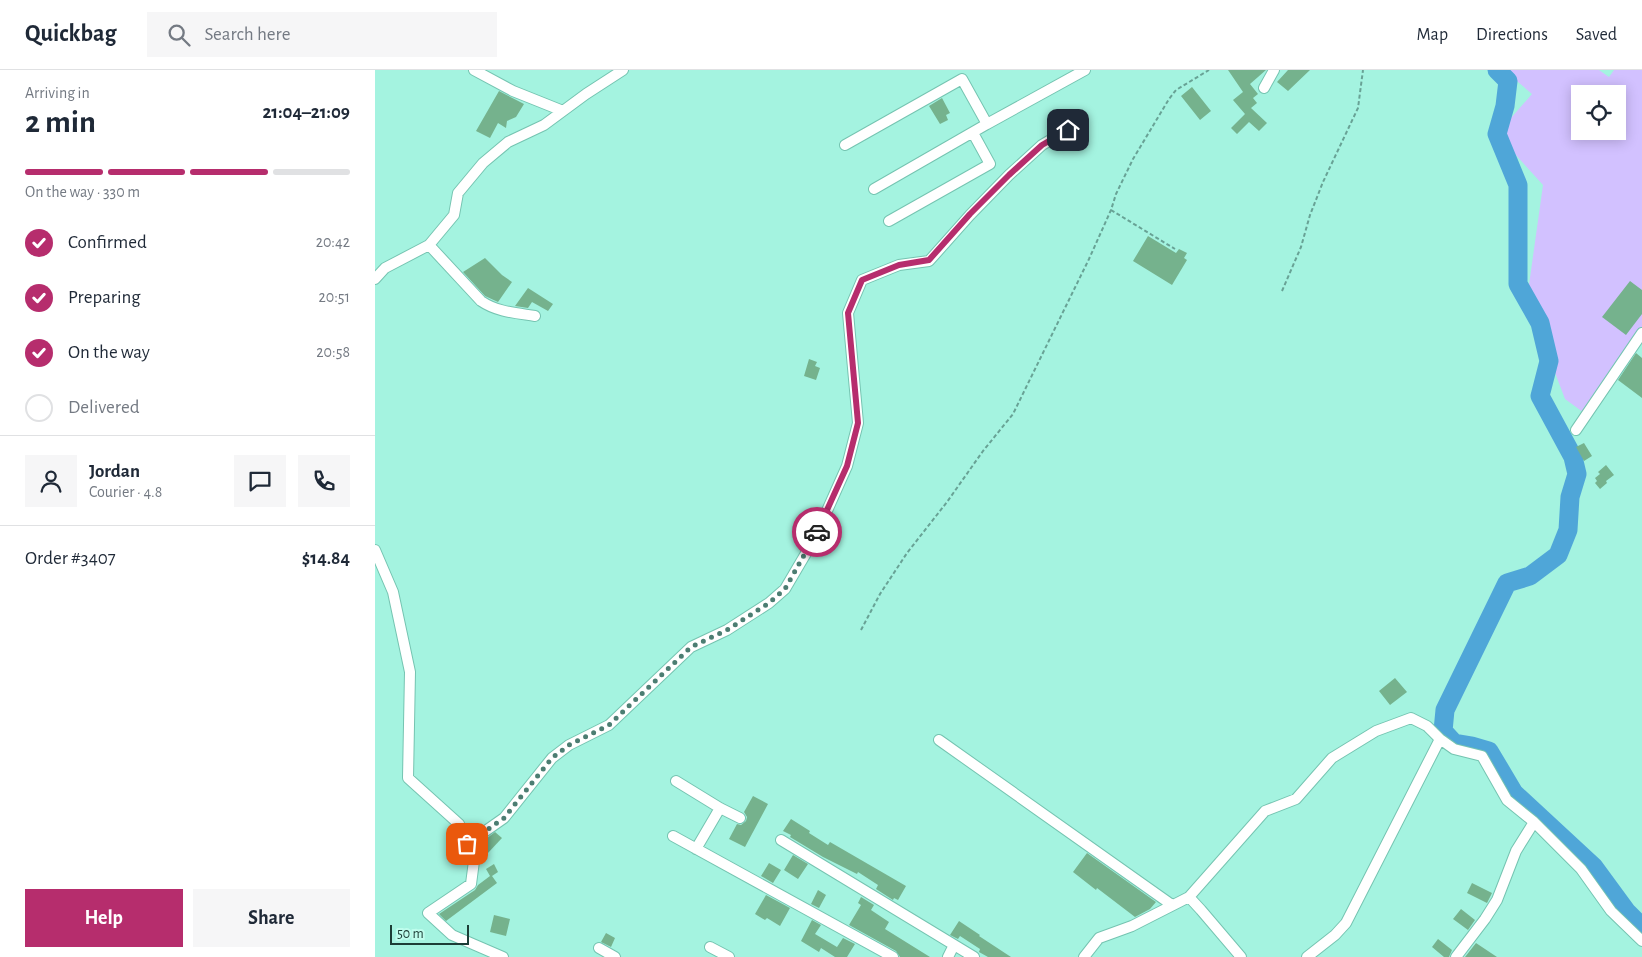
<!DOCTYPE html>
<html lang="en">
<head>
<meta charset="utf-8">
<style>
  :root { --surface:#fff; --page:#f6f6f7; --text:#1f2937; --muted:#747a83; --line:#e0e1e3; --accent:#b62d6d }
  body { margin:0; font-family:"Alegreya Sans",sans-serif; background:var(--page); color:var(--text); height:100vh; display:flex; flex-direction:column; font-size:19px; white-space:nowrap }
  * { box-sizing:border-box; margin:0 }
  p { font-size:16px; color:var(--muted) }
  .icon { flex:none; width:28px; height:28px; fill:none; stroke:currentColor; stroke-width:2; stroke-linecap:round; stroke-linejoin:round }
  .map { position:relative; flex:1; overflow:hidden }
  .side { display:flex; flex-direction:column; background:var(--surface); width:375px }
  .side>* { flex:none }
  .buttons { position:absolute; left:1196px; top:15px; display:grid; gap:10px }
  .buttons a { display:grid; place-items:center; width:55px; height:55px; border-radius:0px; background:var(--surface); box-shadow:0 2px 12px #0003; font-size:25px }
  .scale { position:absolute; left:15px; bottom:12px; width:79px; box-sizing:border-box; padding-left:5px; border:2px solid #1c3d36; border-top:0; font-size:14px; line-height:18px; white-space:nowrap; color:#1c3d36; -webkit-text-stroke:4px #bffded; paint-order:stroke }
  .pin { position:absolute; display:grid; place-items:center; width:42px; height:42px; color:#fff; margin:-21px; border-radius:10px; box-shadow:0 2px 8px #0006 }
  .courier { position:absolute; display:grid; place-items:center; width:50px; height:50px; margin:-25px; border:4px solid #b62d6d; border-radius:50%; background:#fff; color:#222; box-shadow:0 1px 6px #0007 }
  .headline em { font-style:normal; font-weight:700 }
  .headline div { display:flex; flex-direction:column-reverse }
  .headline { display:flex; align-items:center; justify-content:space-between; height:85px; padding:0 25px }
  h1 { font-size:32px; font-weight:700; line-height:38px }
  .bar { display:grid; grid-template-columns:repeat(4,1fr); gap:8px 5px; align-content:center; height:60px; padding:0 25px }
  .bar i { height:6px; border-radius:4px; background:var(--line) }
  .bar .selected { background:var(--accent) }
  .bar p { grid-column:span 4 }
  .line { display:flex; align-items:center; gap:12px; padding:0 25px; border-top:1px solid var(--line) }
  .line div { flex:1 }
  .round { display:grid; place-items:center; flex:none; width:52px; height:52px; border-radius:0px; background:var(--page) }
  ol { padding:0 25px; list-style:none }
  li { display:flex; align-items:center; gap:15px; height:55px }
  li p { margin-inline-start:auto }
  li .icon { padding:5px; border-radius:50%; background:var(--accent); color:#fff; stroke-width:4 }
  li:last-child { color:var(--muted) }
  li i { width:28px; height:28px; border:2px solid var(--line); border-radius:50% }
  .action { display:flex; gap:10px; margin-top:auto; padding:10px 25px }
  .action a { flex:1; height:58px; border-radius:0px; background:var(--accent); color:#fff; font-size:20px; font-weight:700; line-height:58px; text-align:center }
  .action a+a { background:var(--page); color:var(--text) }
  header { display:flex; align-items:center; gap:30px; box-sizing:border-box; height:70px; padding:0 25px; background:var(--surface); border-bottom:1px solid var(--line) }
  header strong { font-size:24px }
  nav { display:flex; gap:28px; margin-inline-start:auto; font-size:18px }
  .search { width:350px; height:45px; background:var(--page); display:flex; align-items:center; gap:12px; box-sizing:border-box; padding:0 18px; border-radius:0px; color:var(--muted); font-size:19px }
  main { display:flex; flex:1; min-height:0 }
  .map>svg:first-child { display:block }
  .green { fill:#d2c1ff; fill-rule:evenodd }
  .lines { fill:none; stroke-linecap:round; stroke-linejoin:round }
  .river { stroke:#4fa6d8; stroke-width:19 }
  .building { fill:#75b28d }
  .street-casing { stroke:#75c4b1; stroke-width:12 }
  .path { stroke:#68a295; stroke-width:2; stroke-dasharray:4 2.5; stroke-linecap:butt }
  .street { stroke:#fff; stroke-width:10 }
  .done { stroke:#4c7d72; stroke-width:5; stroke-dasharray:0 9 }
  .route { stroke:#b62d6d; stroke-width:6 }
</style>
</head>
<body>
<header>
<strong>Quickbag</strong>
<div class="search"><svg class="icon" aria-label="search" viewBox="0 0 24 24"><circle cx="10" cy="10" r="6"/><path d="M15 15l6 6"/></svg>Search here</div>
<nav><a>Map</a><a>Directions</a><a>Saved</a></nav>
</header>
<main>
<section class="side">
<div class="headline"><div><h1>2 min</h1><p>Arriving in</p></div><em>21:04–21:09</em></div>
<div class="bar"><i class="selected"></i><i class="selected"></i><i class="selected"></i><i></i><p>On the way · 330 m</p></div>
<ol>
<li><svg class="icon" aria-label="check" viewBox="0 0 24 24"><path d="M5 12l5 5 9-10"/></svg>Confirmed<p>20:42</p></li>
<li><svg class="icon" aria-label="check" viewBox="0 0 24 24"><path d="M5 12l5 5 9-10"/></svg>Preparing<p>20:51</p></li>
<li><svg class="icon" aria-label="check" viewBox="0 0 24 24"><path d="M5 12l5 5 9-10"/></svg>On the way<p>20:58</p></li>
<li><i></i>Delivered</li>
</ol>
<div class="line" style="height:90px"><a class="round"><svg class="icon" aria-label="person" viewBox="0 0 24 24"><circle cx="12" cy="8" r="4"/><path d="M4 21q1-7 8-7t8 7"/></svg></a><div><b>Jordan</b><p>Courier · 4.8</p></div><a class="round"><svg class="icon" aria-label="chat" viewBox="0 0 24 24"><path d="M4 5h16v11H9l-5 4z"/></svg></a><a class="round"><svg class="icon" aria-label="phone" viewBox="0 0 24 24"><path d="M5 4h4l2 5-3 2q2 4 5 5l2-3 5 2v4C11 20 4 13 5 4z"/></svg></a></div>
<div class="line" style="height:65px"><div>Order #3407</div><b>$14.84</b></div>
<div class="action"><a>Help</a><a>Share</a></div>
</section>
<div class="map">
<svg width="1267" height="887" viewBox="0 0 1267 887">
  <rect width="100%" height="100%" fill="#a4f3e0"/>
  <path class="green" d="M1129,0H1224L1234,7L1239,0H1267V260L1212,345L1190,329L1152,229L1168,115L1122,64L1157,24ZM1205,24H1242V61H1205Z"/>
  <g class="lines">
    <path class="river" d="M1122,0L1133,11L1130,36L1122,64L1143,115V214L1165,253L1174,291L1165,326L1198,387L1202,404L1195,427L1193,460L1183,485L1155,506L1132,513L1070,640L1068,661L1079,673L1097,676L1114,681L1139,723L1219,797L1252,842L1267,857"/>
  </g>
  <path class="building" d="M853,0H891L875,14L883,24L878,28L882,33L876,38L892,53L884,61L874,52L862,64L856,58L870,44L858,30L868,22Z
    M913,0H935L913,21L902,12Z
    M817,17L836,41L825,50L806,26Z
    M124,21L149,34L141,47L132,51L131,58L123,53L115,68L101,61Z
    M567,28L575,43L571,45L573,50L565,54L554,36Z
    M773,166L801,183L804,179L812,183L809,188L812,190L797,215L758,191Z
    M110,188L127,205L137,212L123,232L110,226L88,202Z
    M1255,211L1267,220V244L1251,265L1227,247Z
    M153,218L178,234L173,241L157,232L153,238L140,236Z
    M1261,283L1267,288V328L1243,310Z
    M434,289L442,292L440,296L445,298L441,310L429,306Z
    M1209,373L1217,386L1209,391L1201,377Z
    M1231,395L1239,405L1231,411L1232,413L1225,419L1220,413L1222,411L1220,408L1225,404L1223,402Z
    M1020,608L1032,622L1015,635L1004,621Z
    M378,726L393,734L370,777L354,769L362,754L366,755L371,751L372,747L369,742Z
    M416,749L435,761L434,763L453,775L455,772L531,816L523,830L519,828L518,830L501,819L503,815L483,802L482,804L448,787L415,767L416,765L408,761Z
    M120,762L127,768L112,784L103,775Z
    M712,783L781,832L775,839L760,847L722,818L721,820L698,802Z
    M418,785L433,794L423,809L409,800Z
    M394,793L406,800L398,813L386,806Z
    M119,794L123,802L117,806L122,813L71,851L64,844L100,820L103,815L115,806L111,799Z
    M1097,813L1117,823L1112,833L1092,823Z
    M443,820L451,825L444,838L436,834Z
    M391,825L415,838L405,856L392,848L390,850L380,844Z
    M486,827L499,835L496,840L514,852L510,859L555,887H525L521,881L474,855L486,835L483,833Z
    M1086,839L1100,850L1093,860L1078,849Z
    M119,845L135,849L131,866L115,862Z
    M437,850L446,855L440,864L462,877L468,868L480,874L472,887H460L446,878L444,882L426,871Z
    M584,851L605,865L604,866L636,887H613L604,882L605,879L585,866L583,869L575,865Z
    M231,863L240,868L236,877L226,872Z
    M1063,869L1077,880L1074,887H1069L1057,877Z
    M1101,873L1122,887H1090Z"/>
  <g class="lines">
    <g class="street-casing">
      <path id="street" d="M99,0L138,21L188,41
        M889,18L899,0
        M470,75L587,9L612,54L710,0
        M499,119L612,54
        M514,151L615,94L598,63
        M54,175L106,231C122,242 141,243 160,246
        M0,209L10,198L54,175L79,145L83,123L108,93L133,72L169,55L211,24L248,0
        M1201,360L1267,263
        M0,480L18,522L35,602L33,708L84,754L99,791L96,814L53,843L77,865L128,887
        M564,670L797,835
        M301,711L345,738L365,748
        M298,766L518,887
        M406,770L599,887
        M92,774L129,748L177,688L194,675L234,655L316,577L352,560L394,533L410,519L430,485L451,443L472,396L483,353L473,243L487,210L524,195L554,191L595,145L634,105L667,75L706,52
        M321,779L345,738
        M814,827L826,840L866,887
        M335,877L354,887
        M224,878L240,887
        M573,887L579,875
        M709,887L724,868L757,856L814,827L890,741L921,729L957,688L1001,661L1036,648L1052,656L1065,669L1079,679L1107,686L1132,730L1159,752L1206,799L1236,841L1267,871
        M932,887L960,865L971,853L1065,669
        M1081,887L1110,849L1122,830L1141,781L1159,752"/>
    </g>
    <path class="path" d="M736,140L800,179
      M907,221L926,177L935,145L948,112L983,38L988,0
      M486,560L505,524L532,483L572,432L608,381L638,344L714,189L736,140L741,124L758,89L794,29L801,20L834,0"/>
    <use href="#street" class="street"/>
  </g>
  <g class="lines">
    <path class="done" d="M92,774L129,748L177,688L194,675L234,655L316,577L352,560L394,533L410,519L442,462"/>
    <path class="route" d="M442,462L472,396L483,353L473,243L487,210L524,195L554,190L595,144L634,105L667,75L693,60"/>
  </g>
</svg>
<div class="buttons">
<a><svg class="icon" aria-label="locate" viewBox="0 0 24 24"><circle cx="12" cy="12" r="6"/><path d="M12 2v4M12 18v4M2 12h4M18 12h4"/></svg></a>
</div>
<div class="scale">50 m</div>
<div class="pin" style="left:92px;top:774px;background:#ea580c"><svg class="icon" aria-label="bag" viewBox="0 0 24 24"><path d="M5 8h14l-1 12H6zM9 8a3 3 0 0 1 6 0"/></svg></div>
<div class="pin" style="left:693px;top:60px;background:#1f2937"><svg class="icon" aria-label="home" viewBox="0 0 24 24"><path d="M3 11l9-7 9 7M6 9v11h12V9"/></svg></div>
<div class="courier" style="left:442px;top:462px"><svg class="icon" aria-label="car" viewBox="0 0 24 24"><path d="M5 17H2v-5l4-1 3-4h7l3 4 3 1v5h-3M9 17h6M6 11h13"/><circle cx="7" cy="17" r="2"/><circle cx="17" cy="17" r="2"/></svg></div>
</div>
</main>
</body>
</html>
